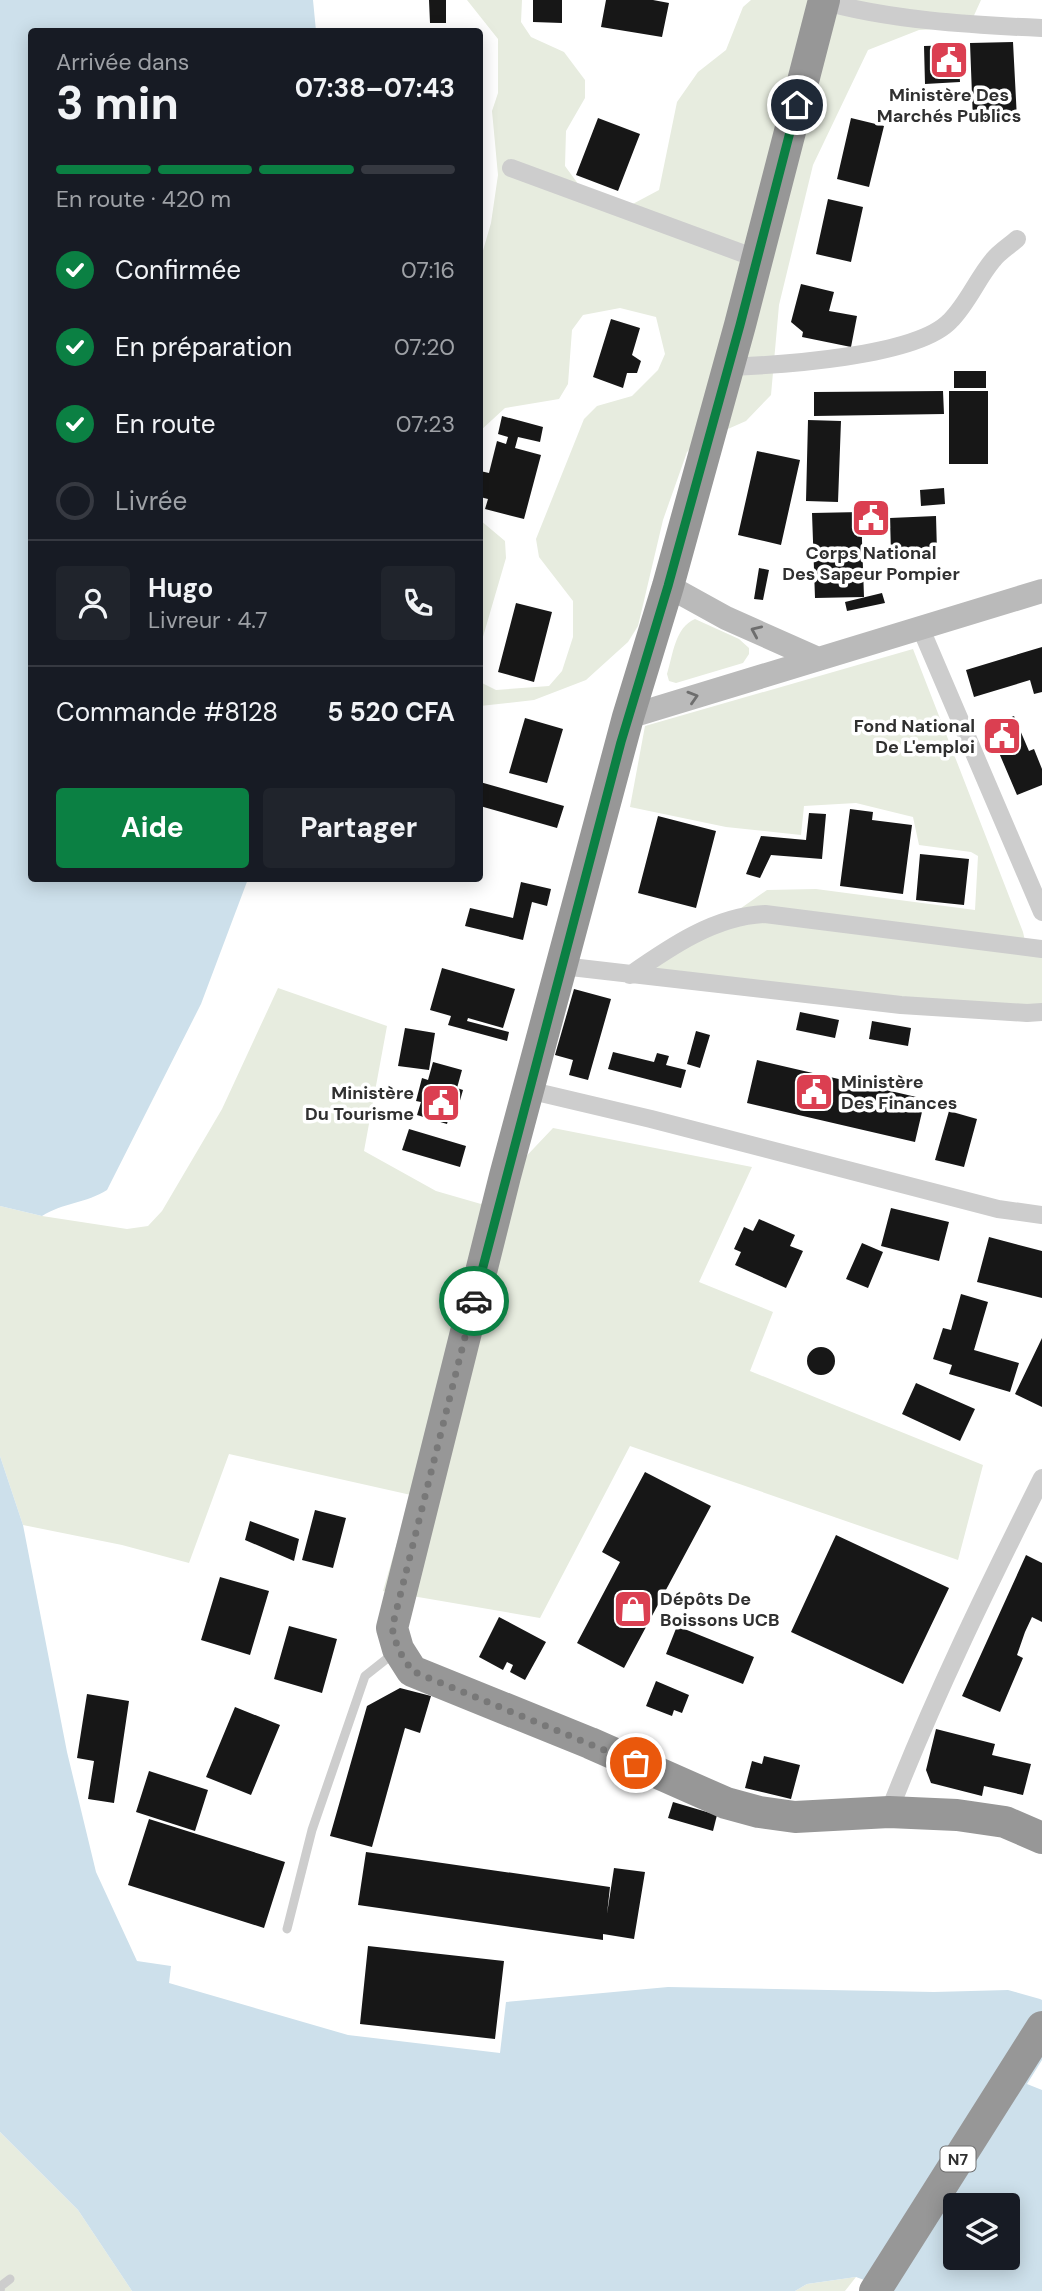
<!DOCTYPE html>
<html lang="fr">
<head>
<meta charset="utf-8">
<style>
  :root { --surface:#171b24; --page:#20242c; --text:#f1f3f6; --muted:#9ea1a6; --line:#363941; --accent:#0b8043 }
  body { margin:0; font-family:"DM Sans",sans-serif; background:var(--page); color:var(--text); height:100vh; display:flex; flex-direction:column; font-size:26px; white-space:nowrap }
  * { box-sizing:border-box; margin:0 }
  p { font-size:23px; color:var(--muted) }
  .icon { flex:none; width:38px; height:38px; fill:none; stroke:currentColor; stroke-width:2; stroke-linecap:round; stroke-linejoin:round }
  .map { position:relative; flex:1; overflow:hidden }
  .side { position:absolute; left:28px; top:28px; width:455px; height:854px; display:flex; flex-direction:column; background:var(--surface); border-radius:7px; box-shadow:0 4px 18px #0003 }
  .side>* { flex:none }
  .fabs { position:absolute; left:943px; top:2193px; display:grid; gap:14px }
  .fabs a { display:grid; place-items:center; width:77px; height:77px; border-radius:7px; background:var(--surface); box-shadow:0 4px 18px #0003; font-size:35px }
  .pin { position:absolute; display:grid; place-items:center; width:60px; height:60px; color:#fff; margin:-30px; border:4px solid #fff; border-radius:50%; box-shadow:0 2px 7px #0007 }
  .courier { position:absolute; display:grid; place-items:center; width:70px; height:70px; margin:-35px; border:5px solid #0b8043; border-radius:50%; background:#fff; color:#222; box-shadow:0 2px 9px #0007 }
  .summary em { font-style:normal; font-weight:700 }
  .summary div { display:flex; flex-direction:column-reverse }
  .summary { display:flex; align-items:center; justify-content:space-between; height:119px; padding:0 28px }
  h1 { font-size:46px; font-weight:700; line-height:52px }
  .bar { display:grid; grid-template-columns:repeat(4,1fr); gap:10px 7px; align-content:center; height:84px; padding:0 28px }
  .bar i { height:9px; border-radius:5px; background:var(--line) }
  .bar .on { background:var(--accent) }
  .bar p { grid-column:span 4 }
  .line { display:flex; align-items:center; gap:18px; padding:0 28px; border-top:2px solid var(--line) }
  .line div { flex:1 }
  .round { display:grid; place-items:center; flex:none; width:74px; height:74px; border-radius:7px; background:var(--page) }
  ol { padding:0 28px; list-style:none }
  li { display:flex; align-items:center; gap:21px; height:77px }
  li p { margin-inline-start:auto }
  li .icon { padding:7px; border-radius:50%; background:var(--accent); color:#fff; stroke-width:4 }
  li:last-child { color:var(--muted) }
  li i { width:38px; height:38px; border:4px solid var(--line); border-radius:50% }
  .action { display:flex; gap:14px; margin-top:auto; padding:14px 28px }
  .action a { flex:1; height:80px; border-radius:7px; background:var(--accent); color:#fff; font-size:28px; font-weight:700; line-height:80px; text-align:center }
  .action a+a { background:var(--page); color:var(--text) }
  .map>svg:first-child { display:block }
  .green { fill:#e7ecdf }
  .water { fill:#cde0eb; fill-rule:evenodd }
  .building { fill:#171717 }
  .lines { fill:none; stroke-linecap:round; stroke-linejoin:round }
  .lane { stroke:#cdcdcd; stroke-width:9 }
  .street { stroke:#cdcdcd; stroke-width:18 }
  .secondary { stroke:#bababa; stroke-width:24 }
  .highway { stroke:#979797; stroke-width:32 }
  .oneway { stroke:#6e6e6e }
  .done { stroke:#787878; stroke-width:7; stroke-dasharray:0 12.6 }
  .route { stroke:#0b8043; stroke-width:9 }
  .labels { text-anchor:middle; stroke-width:7; stroke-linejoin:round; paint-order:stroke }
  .shield { fill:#fff; stroke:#6e6e6e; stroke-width:2 }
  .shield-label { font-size:16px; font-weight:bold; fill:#303030 }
  .poi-label { font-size:18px; font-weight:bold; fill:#303030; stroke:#fff }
</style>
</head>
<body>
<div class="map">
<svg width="1042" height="2291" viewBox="0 0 1042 2291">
  <rect width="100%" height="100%" fill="#fff"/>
  <path class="green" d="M467,0H522L521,22L531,37L564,52L585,80V98L566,131L565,166L592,203L629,206L659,190L677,102L698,72L726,50L743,7L751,0H981L971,22L955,28L919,30L868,50L813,165L779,305L771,395L746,421L696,443L687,452L663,520L638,626L628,642L586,680L534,700L480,706V520L505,541L506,558L480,647V682L496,690L549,686L562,671L573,637V601L539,557L536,539L584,419L597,406L632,396L658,370L665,354L656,317L620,308L583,315L572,330L568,384L559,399L505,408L480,431V261L491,223L498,175L492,111L498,93V39Z
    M695,619L739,639L749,648V654L743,663L676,683L669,681L667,674C673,655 675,627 695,619Z
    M913,649L1023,932L1027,950L1042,951V1005L1029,1010L630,973L734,913L767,890L816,889L975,910L978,856L971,852L919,845L913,817L856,803L804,806L801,835L726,827L630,807L645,726Z
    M278,988L387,1026L364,1151L436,1191L481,1204L553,1128L752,1167L699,1282L773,1312L750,1371L983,1465L958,1560L630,1446L540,1618L383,1591L411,1495L229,1454L189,1563L122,1545L23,1525L0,1456V1206L42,1216L127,1229L148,1226L162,1211L222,1109Z
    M0,2132L78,2210L132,2291H0Z
    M856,2277L845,2291H795L807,2284Z"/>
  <path class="water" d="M0,0H313L316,31L32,32V878L248,879L201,1004L107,1190C87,1203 62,1203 42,1216L0,1206Z
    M0,1456L23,1525L67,1752L96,1872L137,1961L171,1966L169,1983L348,2035L500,2053L506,2002L668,1987L934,1992L1008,1990L1040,1999L1042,2000V2060L1027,2084L1042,2090V2291H894L856,2277L807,2284L795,2291H132L78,2210L0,2132ZM956,2205H1008V2258H956Z"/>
  <path class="building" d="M429,0H446V23H430Z
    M533,0H562V23L533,22Z
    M606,0H653L669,3L662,37L601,27Z
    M1013,42L1017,119L973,121L970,43Z
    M958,45L960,82L925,84L924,46Z
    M598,118L640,134L618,191L576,175Z
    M851,118L884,126L869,187L837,179Z
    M828,199L863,207L851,262L816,254Z
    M801,284L834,292L829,311L857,316L851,347L802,337L803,332L791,322Z
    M611,319L640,328L632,355L641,361L637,373H627L623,388L593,377Z
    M954,371H986V388H954Z
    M943,391L944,414L814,416V392Z
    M949,391H988V464H949Z
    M502,416L543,427L540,442L518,437L515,448L541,455L524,519L485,509L488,499L480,497V471L489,473L497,441L506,444L508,437L498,434Z
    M808,420L841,421L838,502L806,501Z
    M757,451L800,460L781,545L738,535Z
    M944,488L945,504L921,506L920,490Z
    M861,512L864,597L815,598L812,513Z
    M936,516L937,552L891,553L890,518Z
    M759,568L769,570L763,600L754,599Z
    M882,593L885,603L847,611L845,602Z
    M516,603L552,612L534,682L498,672Z
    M1042,647V692L1034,694L1030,680L974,697L966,670Z
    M1014,716L1029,751L1034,749L1042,769V785L1017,795L988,727Z
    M525,718L563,729L547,783L509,773Z
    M480,782L564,806L557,828L480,806Z
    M850,809L873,812L872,820L912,825L903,894L840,886Z
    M809,813L826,814L822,859L771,855L760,878L746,874L761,836L806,840Z
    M658,816L716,831L696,908L638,893Z
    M920,854L969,859L964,905L916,900Z
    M521,882L551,889L547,906L532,902L523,940L465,926L470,908L513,918Z
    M442,968L515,989L503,1028L468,1018L467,1021L509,1032L507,1041L448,1025L451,1016L430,1010Z
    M574,989L611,999L588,1080L569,1075L573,1060L555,1055Z
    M800,1012L839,1020L835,1038L796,1030Z
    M872,1021L911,1028L908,1046L869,1039Z
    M405,1028L435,1033L429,1070L398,1066Z
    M696,1031L710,1035L700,1068L687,1064Z
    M613,1052L654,1062L657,1053L669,1056L666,1065L686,1070L681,1088L608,1069Z
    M757,1060L925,1099L915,1142L747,1103Z
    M433,1062L462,1070L457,1088L463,1090L457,1111L451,1109L447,1124L417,1115L421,1102L416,1101L422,1078L428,1080Z
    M949,1111L977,1119L964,1167L935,1160Z
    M409,1129L466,1146L460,1167L402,1150Z
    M891,1208L949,1222L939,1261L881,1246Z
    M759,1219L795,1235L790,1246L803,1251L786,1288L735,1265L741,1252L734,1249L744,1227L753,1231Z
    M989,1237L1042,1251V1298L977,1282Z
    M862,1243L883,1252L868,1288L846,1279Z
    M961,1294L988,1302L974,1350L1019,1363L1010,1392L949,1374L952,1365L933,1359L943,1328L951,1330Z
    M1042,1338V1407L1015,1394Z
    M807 1361a14 14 0 1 1 28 0a14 14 0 1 1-28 0Z
    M916,1383L975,1409L960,1441L902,1414Z
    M645,1472L711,1506L624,1668L577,1643L620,1562L602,1552Z
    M315,1510L346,1518L333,1568L302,1560Z
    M250,1521L299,1539L294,1561L245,1540Z
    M836,1535L949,1588L903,1684L791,1632Z
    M1026,1555L1042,1563V1622L1032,1617L1025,1632L1017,1655L1023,1658L1000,1712L962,1696Z
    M220,1577L269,1591L250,1655L201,1640Z
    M499,1617L546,1642L525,1680L510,1672L513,1665L507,1662L503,1670L479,1657Z
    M289,1626L337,1639L322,1693L274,1679Z
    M677,1626L754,1657L743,1684L666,1654Z
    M656,1681L689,1695L682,1713L674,1710L672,1716L646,1706Z
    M400,1688L431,1696L420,1733L405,1728L372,1847L330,1836L367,1706Z
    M87,1694L129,1701L114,1803L88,1799L94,1761L77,1758Z
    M235,1707L280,1725L251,1795L206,1777Z
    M936,1729L995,1744L992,1755L1031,1764L1023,1795L984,1786L982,1796L931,1783L926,1770Z
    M764,1756L800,1765L791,1799L745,1788L752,1761L762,1764Z
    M149,1771L208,1790L195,1831L136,1812Z
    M673,1802L717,1815L713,1831L668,1818Z
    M149,1819L285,1862L264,1928L128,1885Z
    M366,1852L610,1887L607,1914L614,1868L645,1872L634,1939L603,1934V1940L358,1905Z
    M368,1946L504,1961L495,2039L360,2024Z"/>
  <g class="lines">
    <path class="lane" d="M287,1929L312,1830L365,1676L394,1653
      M0,2291L1,2286L10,2279"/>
    <path class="street" d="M819,0C887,20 971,25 1042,28
      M511,168L758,259
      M728,367C778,365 916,357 950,321C968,303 977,279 993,260C999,252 1009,246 1017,239
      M921,629L1042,912
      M562,966L901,1005L1027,1013L1042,1012
      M630,975C670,947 715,916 765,914L1042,949
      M528,1090L651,1119L998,1209L1042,1215
      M889,1812C933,1698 987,1588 1042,1478"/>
    <path class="secondary" d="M668,586L726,618L818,659
      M628,717L1042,591"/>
    <path class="highway" d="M824,0L740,325L668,586L628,717L505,1176L392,1628L398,1649L412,1671L590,1743L726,1803L759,1812L795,1817L889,1812L957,1815L1005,1822L1042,1838
      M875,2291L1042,2027"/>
  </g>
  <defs><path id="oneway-chevron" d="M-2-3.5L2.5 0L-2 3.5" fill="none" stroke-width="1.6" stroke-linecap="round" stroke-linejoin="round" transform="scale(1.75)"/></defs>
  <g class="oneway">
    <use href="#oneway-chevron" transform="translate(756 631) rotate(-156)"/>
    <use href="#oneway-chevron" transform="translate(693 697) rotate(-17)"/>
  </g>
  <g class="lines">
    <path class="done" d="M474,1301L392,1628L398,1649L412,1671L636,1763"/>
    <path class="route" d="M474,1301L621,742L668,586L740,325L797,105"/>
  </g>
  <defs>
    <g id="civic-square" transform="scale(2.0125)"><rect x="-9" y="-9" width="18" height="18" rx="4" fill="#db3f51" stroke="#fff"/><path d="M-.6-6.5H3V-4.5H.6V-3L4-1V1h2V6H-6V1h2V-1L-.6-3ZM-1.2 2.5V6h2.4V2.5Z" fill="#fff"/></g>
    <g id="shop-square" transform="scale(2.0125)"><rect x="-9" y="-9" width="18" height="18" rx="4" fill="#db3f51" stroke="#fff"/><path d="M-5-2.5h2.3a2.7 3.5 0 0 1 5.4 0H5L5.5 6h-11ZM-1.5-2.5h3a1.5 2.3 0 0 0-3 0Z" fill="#fff"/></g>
  </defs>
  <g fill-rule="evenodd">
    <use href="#civic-square" x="949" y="60"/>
    <use href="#civic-square" x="871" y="518"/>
    <use href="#civic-square" x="1002" y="736"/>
    <use href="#civic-square" x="814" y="1092"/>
    <use href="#civic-square" x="441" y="1103"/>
    <use href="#shop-square" x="633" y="1609"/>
  </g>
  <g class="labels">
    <rect class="shield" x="940.5" y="2146.5" width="35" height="25" rx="5"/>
    <g class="shield-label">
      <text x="958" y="2165">N7</text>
    </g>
    <g class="poi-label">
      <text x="949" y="101">Ministère Des<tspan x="949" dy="21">Marchés Publics</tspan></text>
      <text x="871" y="559">Corps National<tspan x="871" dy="21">Des Sapeur Pompier</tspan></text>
      <text x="975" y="732" text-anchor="end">Fond National<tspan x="975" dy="21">De L'emploi</tspan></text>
      <text x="841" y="1088" text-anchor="start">Ministère<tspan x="841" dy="21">Des Finances</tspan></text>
      <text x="414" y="1099" text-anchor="end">Ministère<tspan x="414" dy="21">Du Tourisme</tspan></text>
      <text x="660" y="1605" text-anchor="start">Dépôts De<tspan x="660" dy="21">Boissons UCB</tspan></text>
    </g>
  </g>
</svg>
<div class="fabs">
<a><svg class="icon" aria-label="layers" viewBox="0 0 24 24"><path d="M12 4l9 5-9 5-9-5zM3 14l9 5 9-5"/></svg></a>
</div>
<div class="pin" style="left:636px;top:1763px;background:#ea580c"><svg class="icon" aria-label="bag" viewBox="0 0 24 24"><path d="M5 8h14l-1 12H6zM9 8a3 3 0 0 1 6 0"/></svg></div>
<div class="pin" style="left:797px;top:105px;background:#1f2937"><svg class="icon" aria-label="home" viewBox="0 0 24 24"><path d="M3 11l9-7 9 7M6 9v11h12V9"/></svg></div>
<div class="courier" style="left:474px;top:1301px"><svg class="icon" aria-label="car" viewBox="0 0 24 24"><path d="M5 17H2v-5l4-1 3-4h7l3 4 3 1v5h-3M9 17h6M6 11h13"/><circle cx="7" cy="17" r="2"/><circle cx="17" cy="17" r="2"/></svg></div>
<section class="side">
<div class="summary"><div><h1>3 min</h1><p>Arrivée dans</p></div><em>07:38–07:43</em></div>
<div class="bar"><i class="on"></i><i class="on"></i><i class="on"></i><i></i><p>En route · 420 m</p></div>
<ol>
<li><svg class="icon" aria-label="check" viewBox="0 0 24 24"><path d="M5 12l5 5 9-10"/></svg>Confirmée<p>07:16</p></li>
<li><svg class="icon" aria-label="check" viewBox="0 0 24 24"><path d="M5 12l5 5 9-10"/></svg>En préparation<p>07:20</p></li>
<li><svg class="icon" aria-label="check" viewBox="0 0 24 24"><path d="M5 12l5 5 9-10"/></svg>En route<p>07:23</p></li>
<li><i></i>Livrée</li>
</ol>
<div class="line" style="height:126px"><a class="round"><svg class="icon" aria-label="person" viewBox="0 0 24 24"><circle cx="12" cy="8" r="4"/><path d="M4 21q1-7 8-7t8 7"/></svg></a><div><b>Hugo</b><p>Livreur · 4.7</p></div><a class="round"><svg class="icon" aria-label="phone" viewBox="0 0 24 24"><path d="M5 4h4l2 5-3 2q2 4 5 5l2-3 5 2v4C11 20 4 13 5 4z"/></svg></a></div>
<div class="line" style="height:91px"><div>Commande #8128</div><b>5 520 CFA</b></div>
<div class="action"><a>Aide</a><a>Partager</a></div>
</section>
</div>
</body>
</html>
